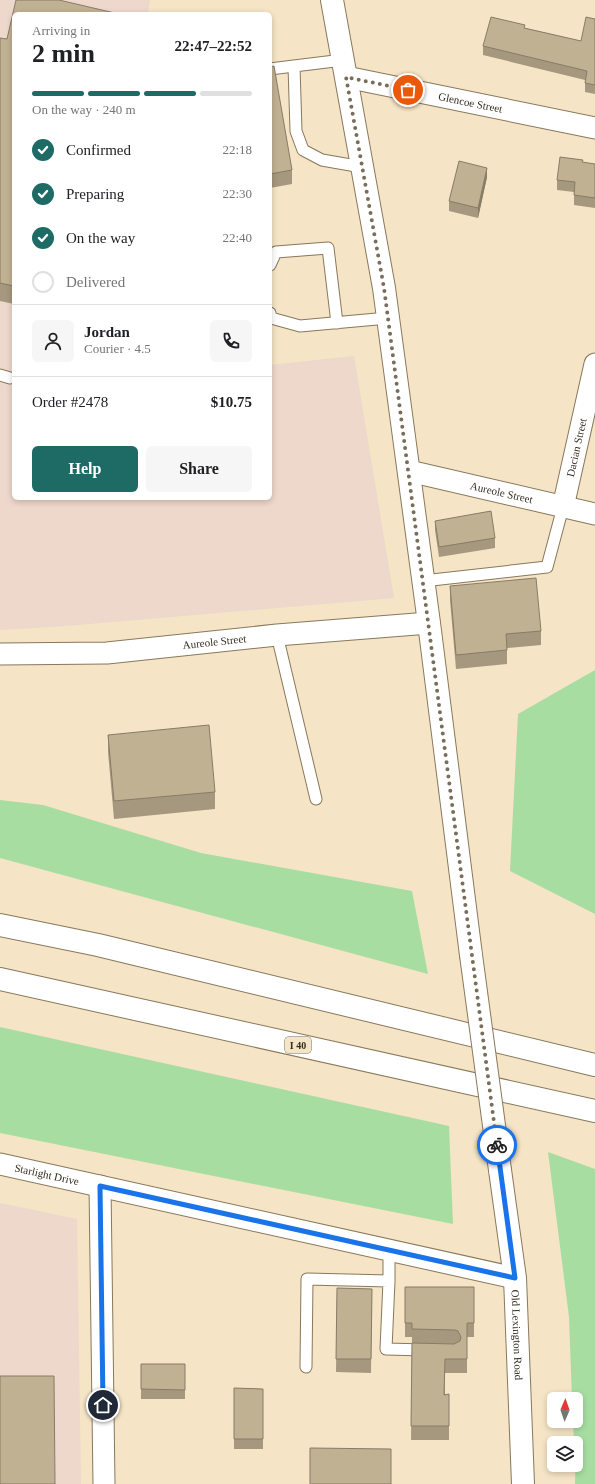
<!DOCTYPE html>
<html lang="en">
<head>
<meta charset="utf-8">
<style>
  :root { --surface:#fff; --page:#f6f6f6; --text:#202124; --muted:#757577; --line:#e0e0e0; --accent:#1e6a65 }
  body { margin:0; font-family:"Times New Roman",serif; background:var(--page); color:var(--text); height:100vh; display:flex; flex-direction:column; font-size:15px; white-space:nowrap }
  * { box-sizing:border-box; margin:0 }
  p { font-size:13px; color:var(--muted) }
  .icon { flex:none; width:22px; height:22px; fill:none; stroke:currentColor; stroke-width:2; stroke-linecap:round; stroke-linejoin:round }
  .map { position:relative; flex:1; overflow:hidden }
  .side { position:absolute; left:12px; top:12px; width:260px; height:488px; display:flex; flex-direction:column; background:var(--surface); border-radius:6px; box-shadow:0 2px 6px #0003 }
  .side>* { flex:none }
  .needle { width:26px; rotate:2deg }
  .buttons { position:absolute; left:547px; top:1392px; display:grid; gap:8px }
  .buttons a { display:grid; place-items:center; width:36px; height:36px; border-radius:6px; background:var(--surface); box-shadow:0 2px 6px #0003; font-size:20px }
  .pin { position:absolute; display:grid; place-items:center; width:34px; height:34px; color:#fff; margin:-17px; border:2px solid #fff; border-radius:50%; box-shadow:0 1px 4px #0007 }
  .courier { position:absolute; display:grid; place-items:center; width:40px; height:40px; margin:-20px; border:3px solid #1a73e8; border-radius:50%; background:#fff; color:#222; box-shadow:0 1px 5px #0007 }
  .summary em { font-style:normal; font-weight:700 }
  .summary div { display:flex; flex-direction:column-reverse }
  .summary { display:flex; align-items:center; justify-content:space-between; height:68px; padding:0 20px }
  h1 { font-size:26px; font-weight:700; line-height:30px }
  .bar { display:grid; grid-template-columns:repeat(4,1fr); gap:6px 4px; align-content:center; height:48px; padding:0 20px }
  .bar i { height:5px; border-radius:3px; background:var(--line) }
  .bar .active { background:var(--accent) }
  .bar p { grid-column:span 4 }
  .line { display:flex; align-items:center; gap:10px; padding:0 20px; border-top:1px solid var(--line) }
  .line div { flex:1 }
  .round { display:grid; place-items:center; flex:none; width:42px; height:42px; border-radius:6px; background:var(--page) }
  ol { padding:0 20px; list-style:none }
  li { display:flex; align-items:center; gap:12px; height:44px }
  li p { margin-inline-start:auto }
  li .icon { padding:4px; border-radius:50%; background:var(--accent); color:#fff; stroke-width:4 }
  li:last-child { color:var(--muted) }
  li i { width:22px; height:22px; border:2px solid var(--line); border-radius:50% }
  .cta { display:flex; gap:8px; margin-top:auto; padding:8px 20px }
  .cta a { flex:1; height:46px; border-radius:6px; background:var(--accent); color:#fff; font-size:16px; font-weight:700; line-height:46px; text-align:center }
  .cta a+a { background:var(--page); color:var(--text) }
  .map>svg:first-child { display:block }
  .industrial { fill:#eed7cb }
  .green { fill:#a8dda2 }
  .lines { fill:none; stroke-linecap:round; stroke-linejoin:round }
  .lane-casing { stroke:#88785c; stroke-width:13 }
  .street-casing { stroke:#88785c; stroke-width:23 }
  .secondary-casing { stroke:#88785c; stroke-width:24 }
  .highway-casing { stroke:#88785c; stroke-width:24 }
  .lane { stroke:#fff; stroke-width:11 }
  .street { stroke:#fff; stroke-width:21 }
  .secondary { stroke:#fff; stroke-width:22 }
  .highway { stroke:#fff; stroke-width:22 }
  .secondary-bridge-casing { stroke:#88785c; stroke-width:24; stroke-linecap:butt }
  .secondary-bridge { stroke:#fff; stroke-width:22 }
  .wall { fill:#a6987e }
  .shaded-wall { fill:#877c67 }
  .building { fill:#c1b193; stroke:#877c67 }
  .done { stroke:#786e5b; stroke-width:4; stroke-dasharray:0 7.2 }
  .route { stroke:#1a73e8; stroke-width:5 }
  .labels { text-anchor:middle; stroke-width:4; stroke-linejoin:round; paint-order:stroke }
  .shield { fill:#f5e4c5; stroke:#6e6553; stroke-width:1 }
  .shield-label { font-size:10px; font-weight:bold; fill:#342e22 }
  .street-label { font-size:11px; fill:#342e22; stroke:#f5e4c5 }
</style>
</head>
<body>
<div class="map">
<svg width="595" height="1484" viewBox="0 0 595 1484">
  <rect width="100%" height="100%" fill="#f5e4c5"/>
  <path class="industrial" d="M0,0H150L148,14H14V498H270V365L354,356L394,598L66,626L0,630Z
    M0,1203L77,1219L81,1484H0Z"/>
  <path class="green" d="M595,670V914L510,871L518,714Z
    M0,800L43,805L201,853L412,891L428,974L0,858Z
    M0,1027L449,1126L453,1224L0,1133Z
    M548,1152L595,1169V1484H575L576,1443H574L573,1421H576V1399H572L569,1317Z"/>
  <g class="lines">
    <g class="lane-casing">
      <path id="lane" d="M294,66L343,60
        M270,69L294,66L296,131L303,150L322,160L362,167
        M270,265L276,252L328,248L337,323
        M270,313L271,318L300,326L388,318
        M0,375L10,378
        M423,581L547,567L563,507
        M277,635L316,799
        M389,1281L386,1349L426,1350
        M306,1367L307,1279L389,1281V1249"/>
    </g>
    <g class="street-casing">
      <g id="street">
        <path id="s1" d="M346,77L595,128"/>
        <path id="s2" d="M409,471L595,514"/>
        <path id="s3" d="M563,507L595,364"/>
        <path id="s4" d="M0,654L107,653L277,635L429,623"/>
        <path id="s5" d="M0,1164L515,1278"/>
        <path d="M100,1186L104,1484"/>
      </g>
    </g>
    <g class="secondary-casing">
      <g id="secondary">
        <path d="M332,0L384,288L429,623L471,955"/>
        <path id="s6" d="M500,1170L515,1278L523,1484"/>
      </g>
    </g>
    <g class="highway-casing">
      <path id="highway" d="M0,925L98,945L595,1065
        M0,979L595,1111"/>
    </g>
    <use href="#lane" class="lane"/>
    <use href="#street" class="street"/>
    <use href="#secondary" class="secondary"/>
    <use href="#highway" class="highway"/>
    <g class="secondary-bridge-casing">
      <path id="secondary-bridge" d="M471,955L500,1170"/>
    </g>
    <use href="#secondary-bridge" class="secondary-bridge"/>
  </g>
  <path class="wall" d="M14,14V304L0,301V38L7,39Z
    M595,19V94L585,92V80L483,55V46L525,28L581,41Z
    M270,67L292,170V184L270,188Z
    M583,163L595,164V208L574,205V192L557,190V180Z
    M487,177L478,218L449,211V201Z
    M435,521L495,538V548L439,557L435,530Z
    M450,586L541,631V645L507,648V664L456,669L450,600Z
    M108,735L215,792V809L114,819L108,752Z
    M405,1287H474V1337H467V1373H445V1394H449V1440H411L412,1337H405Z
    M337,1288L372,1289L371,1373L336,1372Z
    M141,1364H185V1399H141Z
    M234,1388L263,1389V1449H234Z"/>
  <path class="shaded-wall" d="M487,168V177L478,218V208Z"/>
  <path class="building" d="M16,0H59L119,14H14V286L0,283V38L7,39Z
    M491,17L525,25L524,28L581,41L586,17L595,19V85L585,83L587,71L483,46Z
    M274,66L292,170L270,174V67Z
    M560,157L583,160L582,162L595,164V198L574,195L575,182L557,180Z
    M459,161L487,168L478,208L449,201Z
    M491,511L495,538L439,547L435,521Z
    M536,578L541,631L506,634L507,650L456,655L450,586Z
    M209,725L215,792L114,801L108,735Z
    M405,1287H474V1323H467V1359H445L444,1395L449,1394V1426H411L412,1343L454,1344L460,1341L461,1337L458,1331L455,1330L412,1329V1323H405Z
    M337,1288L372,1289L371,1359H336Z
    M141,1364H185V1390L141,1389Z
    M0,1376H54L55,1484H0Z
    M234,1388L263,1389V1439H234Z
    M310,1448L391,1449V1484H310Z"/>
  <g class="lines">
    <path class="done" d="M408,90L346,77L384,288L497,1145"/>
    <path class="route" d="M103,1405L100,1186L515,1278L497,1145"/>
  </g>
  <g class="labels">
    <rect class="shield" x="285" y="1037" width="26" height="16" rx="3"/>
    <g class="shield-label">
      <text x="298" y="1049">I 40</text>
    </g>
    <g class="street-label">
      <text dy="4" stroke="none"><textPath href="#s1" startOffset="127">Glencoe Street</textPath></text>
      <text dy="4" stroke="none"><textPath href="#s3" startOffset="61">Dacian Street</textPath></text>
      <text dy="4" stroke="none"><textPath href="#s2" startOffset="95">Aureole Street</textPath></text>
      <text dy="4" stroke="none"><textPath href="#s4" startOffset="215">Aureole Street</textPath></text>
      <text dy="4" stroke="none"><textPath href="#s5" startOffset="48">Starlight Drive</textPath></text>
      <text dy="4" stroke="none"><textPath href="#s6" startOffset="166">Old Lexington Road</textPath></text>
    </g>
  </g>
</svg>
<div class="buttons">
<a><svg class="needle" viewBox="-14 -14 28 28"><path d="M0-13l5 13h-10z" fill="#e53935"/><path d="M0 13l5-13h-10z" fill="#757577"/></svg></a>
<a><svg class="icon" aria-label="layers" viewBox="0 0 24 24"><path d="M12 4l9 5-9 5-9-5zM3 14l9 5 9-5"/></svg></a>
</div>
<div class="pin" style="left:408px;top:90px;background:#ea580c"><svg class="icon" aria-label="bag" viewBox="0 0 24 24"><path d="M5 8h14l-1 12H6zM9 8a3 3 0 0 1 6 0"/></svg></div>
<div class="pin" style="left:103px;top:1405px;background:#1f2937"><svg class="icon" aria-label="home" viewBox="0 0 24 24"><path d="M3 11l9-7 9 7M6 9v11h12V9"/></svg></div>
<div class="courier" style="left:497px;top:1145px"><svg class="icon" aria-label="bike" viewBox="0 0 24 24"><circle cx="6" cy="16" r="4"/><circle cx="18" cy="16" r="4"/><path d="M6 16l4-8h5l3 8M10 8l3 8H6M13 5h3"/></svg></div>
<section class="side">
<div class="summary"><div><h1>2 min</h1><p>Arriving in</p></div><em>22:47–22:52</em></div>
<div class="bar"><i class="active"></i><i class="active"></i><i class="active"></i><i></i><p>On the way · 240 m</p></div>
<ol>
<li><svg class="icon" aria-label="check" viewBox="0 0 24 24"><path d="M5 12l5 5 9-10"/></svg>Confirmed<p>22:18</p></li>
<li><svg class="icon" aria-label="check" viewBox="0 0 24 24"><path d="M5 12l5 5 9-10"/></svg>Preparing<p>22:30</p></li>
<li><svg class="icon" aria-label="check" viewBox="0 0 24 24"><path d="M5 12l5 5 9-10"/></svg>On the way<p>22:40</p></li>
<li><i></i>Delivered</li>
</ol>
<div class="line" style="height:72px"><a class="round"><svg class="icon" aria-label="person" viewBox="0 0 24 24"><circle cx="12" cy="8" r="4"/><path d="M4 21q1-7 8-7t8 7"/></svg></a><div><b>Jordan</b><p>Courier · 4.5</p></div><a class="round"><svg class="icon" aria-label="phone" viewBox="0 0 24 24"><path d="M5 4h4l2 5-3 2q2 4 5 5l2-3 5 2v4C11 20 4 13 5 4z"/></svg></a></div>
<div class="line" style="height:52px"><div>Order #2478</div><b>$10.75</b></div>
<div class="cta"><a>Help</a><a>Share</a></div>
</section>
</div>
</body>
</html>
